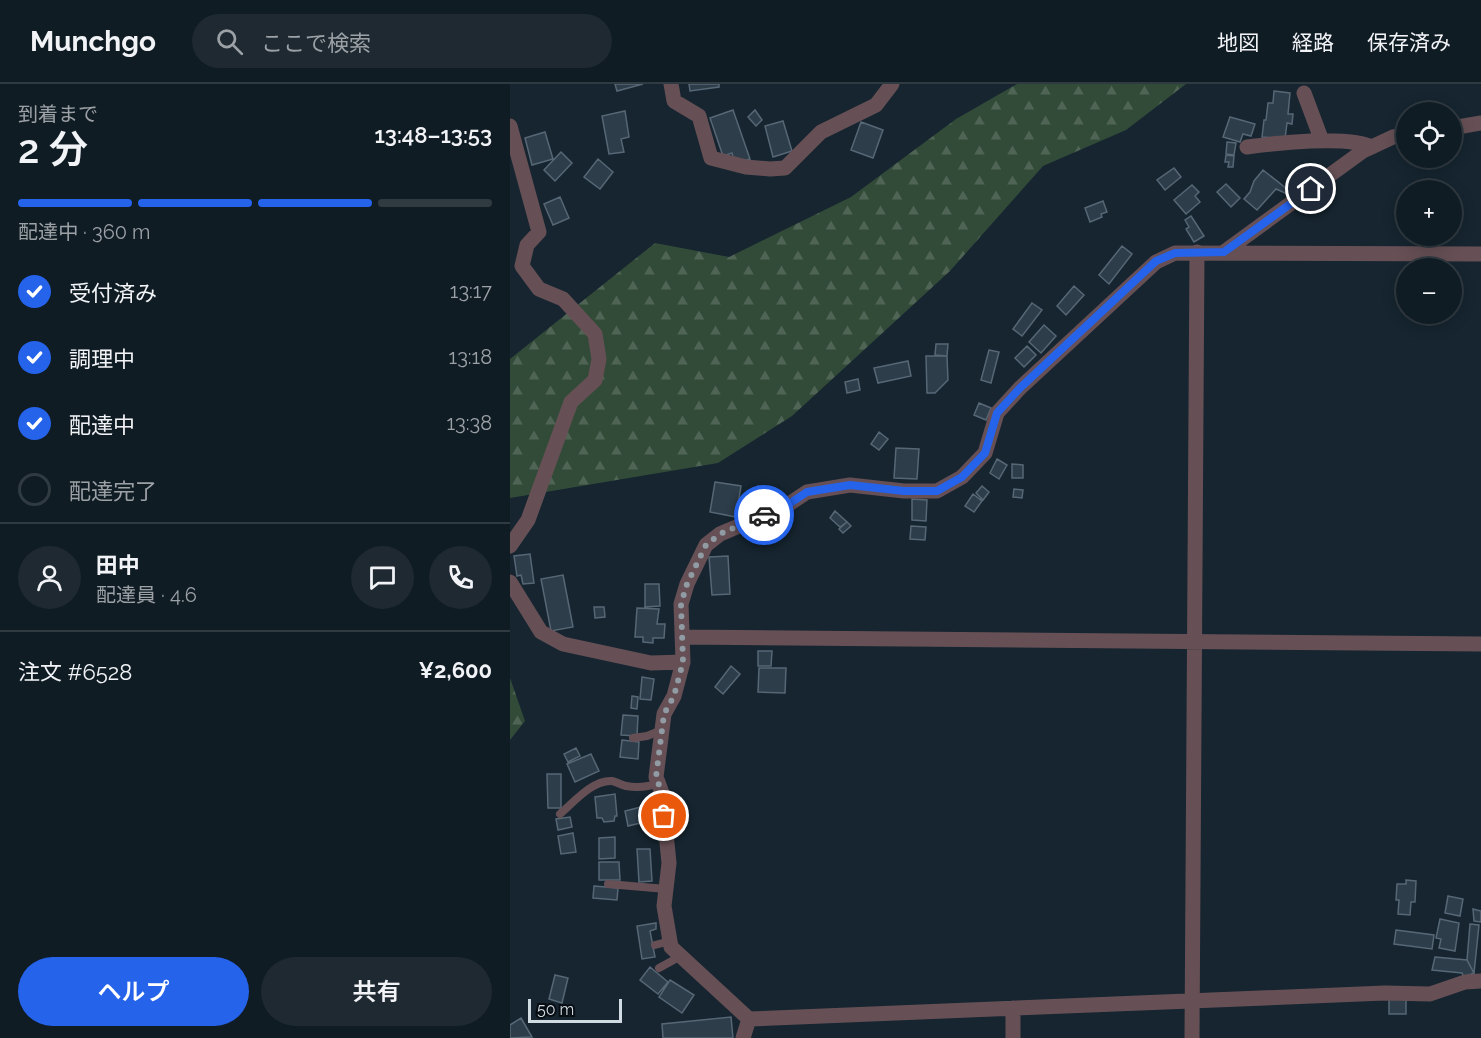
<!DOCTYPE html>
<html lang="ja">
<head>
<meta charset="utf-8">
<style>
  :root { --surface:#101c24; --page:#1e2931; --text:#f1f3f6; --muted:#9ca1a6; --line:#303a41; --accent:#2563eb }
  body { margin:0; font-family:Raleway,"Noto Sans JP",sans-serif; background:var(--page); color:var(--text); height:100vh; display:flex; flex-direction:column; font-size:22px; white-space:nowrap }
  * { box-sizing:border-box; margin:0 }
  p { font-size:20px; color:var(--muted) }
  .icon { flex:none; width:33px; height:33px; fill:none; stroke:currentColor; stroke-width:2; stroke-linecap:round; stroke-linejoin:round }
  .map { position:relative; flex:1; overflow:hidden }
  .drawer { display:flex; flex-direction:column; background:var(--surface); width:510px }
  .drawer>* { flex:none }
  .fabs { position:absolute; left:886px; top:18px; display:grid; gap:12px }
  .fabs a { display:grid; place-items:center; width:66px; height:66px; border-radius:50%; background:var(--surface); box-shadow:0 3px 15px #0003,0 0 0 2px var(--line); font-size:30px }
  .scale { position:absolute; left:18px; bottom:15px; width:94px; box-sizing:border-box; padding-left:6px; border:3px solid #d1dbe2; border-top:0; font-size:16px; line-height:21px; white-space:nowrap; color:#d1dbe2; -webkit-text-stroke:4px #070d12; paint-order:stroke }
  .pin { position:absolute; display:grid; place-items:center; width:51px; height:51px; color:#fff; margin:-26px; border:3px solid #fff; border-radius:50%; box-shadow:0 2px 6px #0007 }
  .courier { position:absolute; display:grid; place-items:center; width:60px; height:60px; margin:-30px; border:4px solid #2563eb; border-radius:50%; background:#fff; color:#222; box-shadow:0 2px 8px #0007 }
  .overview em { font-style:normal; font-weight:600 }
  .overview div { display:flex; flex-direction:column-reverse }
  .overview { display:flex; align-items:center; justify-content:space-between; height:102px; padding:0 18px }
  h1 { font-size:39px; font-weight:600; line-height:45px }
  .bar { display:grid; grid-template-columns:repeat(4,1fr); gap:9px 6px; align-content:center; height:72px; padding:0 18px }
  .bar i { height:8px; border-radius:4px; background:var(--line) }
  .bar .selected { background:var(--accent) }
  .bar p { grid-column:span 4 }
  .line { display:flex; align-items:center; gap:15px; padding:0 18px; border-top:2px solid var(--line) }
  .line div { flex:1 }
  .round { display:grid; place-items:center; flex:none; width:63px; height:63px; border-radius:32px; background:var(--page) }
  ol { padding:0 18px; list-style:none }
  li { display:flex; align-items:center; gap:18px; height:66px }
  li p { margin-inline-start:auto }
  li .icon { padding:6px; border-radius:50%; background:var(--accent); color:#fff; stroke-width:4 }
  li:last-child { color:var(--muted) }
  li i { width:33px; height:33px; border:3px solid var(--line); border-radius:50% }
  .primary-button { display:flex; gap:12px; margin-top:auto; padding:12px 18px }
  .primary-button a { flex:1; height:69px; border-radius:36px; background:var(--accent); color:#fff; font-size:24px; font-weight:600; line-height:69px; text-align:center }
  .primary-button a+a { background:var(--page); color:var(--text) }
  header { display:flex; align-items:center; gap:36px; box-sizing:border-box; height:84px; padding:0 30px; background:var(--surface); border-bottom:2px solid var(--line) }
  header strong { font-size:28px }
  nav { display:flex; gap:33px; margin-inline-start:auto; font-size:21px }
  .search { width:420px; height:54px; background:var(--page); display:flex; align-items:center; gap:15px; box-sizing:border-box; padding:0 21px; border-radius:33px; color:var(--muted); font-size:22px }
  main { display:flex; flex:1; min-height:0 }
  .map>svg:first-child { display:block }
  .forest { fill:url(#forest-firs) }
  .building { fill:#2d3d49; stroke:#576775; stroke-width:1.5 }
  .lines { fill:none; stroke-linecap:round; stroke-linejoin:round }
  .service { stroke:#665055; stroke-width:8 }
  .minor { stroke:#665055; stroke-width:15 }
  .done { stroke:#909ba4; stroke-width:6; stroke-dasharray:0 10.8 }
  .route { stroke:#2563eb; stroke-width:8 }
</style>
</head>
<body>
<header>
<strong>Munchgo</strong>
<div class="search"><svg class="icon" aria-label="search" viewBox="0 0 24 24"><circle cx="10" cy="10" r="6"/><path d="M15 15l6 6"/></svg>ここで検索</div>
<nav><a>地図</a><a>経路</a><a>保存済み</a></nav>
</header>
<main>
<section class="drawer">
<div class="overview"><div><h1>2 分</h1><p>到着まで</p></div><em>13:48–13:53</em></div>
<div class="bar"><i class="selected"></i><i class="selected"></i><i class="selected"></i><i></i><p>配達中 · 360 m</p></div>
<ol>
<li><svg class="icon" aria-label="check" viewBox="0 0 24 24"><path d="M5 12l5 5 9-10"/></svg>受付済み<p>13:17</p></li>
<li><svg class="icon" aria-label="check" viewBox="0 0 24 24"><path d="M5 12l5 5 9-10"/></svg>調理中<p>13:18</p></li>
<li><svg class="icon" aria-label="check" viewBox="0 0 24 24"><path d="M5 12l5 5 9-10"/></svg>配達中<p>13:38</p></li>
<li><i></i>配達完了</li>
</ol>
<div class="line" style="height:108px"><a class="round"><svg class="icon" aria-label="person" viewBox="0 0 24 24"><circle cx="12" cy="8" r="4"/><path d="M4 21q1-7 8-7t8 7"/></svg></a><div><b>田中</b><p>配達員 · 4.6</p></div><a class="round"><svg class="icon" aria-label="chat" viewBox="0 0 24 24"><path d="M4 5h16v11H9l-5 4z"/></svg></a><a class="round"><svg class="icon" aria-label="phone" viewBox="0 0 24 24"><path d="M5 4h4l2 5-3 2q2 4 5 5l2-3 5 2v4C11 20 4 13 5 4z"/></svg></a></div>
<div class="line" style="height:78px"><div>注文 #6528</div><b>¥2,600</b></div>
<div class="primary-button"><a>ヘルプ</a><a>共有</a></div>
</section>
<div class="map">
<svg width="971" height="954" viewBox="0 0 971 954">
  <defs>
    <pattern id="forest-firs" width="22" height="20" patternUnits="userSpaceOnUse" patternTransform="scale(1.5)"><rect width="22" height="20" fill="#324b38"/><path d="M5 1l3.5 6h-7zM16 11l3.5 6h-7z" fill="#4f6454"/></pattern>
  </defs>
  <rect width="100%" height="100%" fill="#162530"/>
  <path class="forest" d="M507,0H676L616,46L533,82L440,187L282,332L208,379L0,414V275L145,159L219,173L341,113L446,35Z
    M0,594L15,637L0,656Z"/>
  <path class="building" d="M105,0H133L107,7Z
    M179,0H209V3L180,7Z
    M764,7L780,9L778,30H783L782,40L777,39L775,55L752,53L754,36H756L758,19H763Z
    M223,26L240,75L225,80L222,69L213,72L200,34Z
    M245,26L252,36L246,42L238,33Z
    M115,27L119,53L111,55L114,68L99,70L92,32Z
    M720,33L745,40L741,52L733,50L730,58L713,53Z
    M273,37L282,67L263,73L255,42Z
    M351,38L373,46L363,74L341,66Z
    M35,48L43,75L22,81L15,54Z
    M717,58L726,59L724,71L716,70Z
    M51,68L62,79L45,97L34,86Z
    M716,71L724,72L723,83H718L719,78H715Z
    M88,75L103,88L90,105L74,93Z
    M664,84L671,93L655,106L647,96Z
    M753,86L777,105L775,109L766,105L747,126L734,115L740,108L744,97Z
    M716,100L730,114L721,123L707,108Z
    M682,101L689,108L685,112L690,118L676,130L664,116Z
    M50,113L59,134L43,141L34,120Z
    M593,117L597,128L591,130L592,133L580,138L575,124Z
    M681,132L694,152L684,158L676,145L679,143L675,136Z
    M612,162L622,170L599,200L589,191Z
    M564,202L574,211L556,231L547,222Z
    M522,219L532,226L512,252L503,245Z
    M534,241L546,252L531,269L519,258Z
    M426,260H438L437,272L425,271Z
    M517,262L526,271L514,283L505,274Z
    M479,266L489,268L481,299L471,296Z
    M416,272H437L438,296L425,309H417Z
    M398,277L401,292L368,299L364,284Z
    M348,295L350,306L337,309L335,298Z
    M469,319L481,324L476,336L464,331Z
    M369,348L378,355L369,366L361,360Z
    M386,364L409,365L407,395L384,394Z
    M487,375L497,381L489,395L480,389Z
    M502,380L513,381V394H502Z
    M205,398L231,402L226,433L200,428Z
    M248,402L264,404L263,415L246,413Z
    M472,402L479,408L473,416L466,409Z
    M504,405L513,406L512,414L503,413Z
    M463,410L472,417L464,428L455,422Z
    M402,415L417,416L416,437L402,436Z
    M325,427L337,438L330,443L320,434Z
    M337,438L341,442L333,449L329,445Z
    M401,442L416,443L415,456L400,455Z
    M20,470L24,499L13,500L11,491L7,492L4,472Z
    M218,472L220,510L202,511L199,473Z
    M53,491L63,543L41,547L31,495Z
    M135,500H149L150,522L135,523Z
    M84,523H94L95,533L85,534Z
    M127,524L149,525L147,540H155L154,554H143V559L133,558V553H125Z
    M248,567H262L261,582H248Z
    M221,582L230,590L213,610L205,603Z
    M249,584H276L275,609L248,608Z
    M132,593L144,595L141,616L130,615Z
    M122,612L128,613L127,625L121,624Z
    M113,631L128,632L127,652L111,651Z
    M112,656L129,658L128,675L110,673Z
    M66,664L70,672L58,678L54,670Z
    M81,670L89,687L65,698L57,680Z
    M37,690H51V724H38Z
    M105,710L107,732H105L104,737L94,738L92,734H87L85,713Z
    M131,723L135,738L118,742L115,727Z
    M60,733L62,743L48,746L46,735Z
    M63,749L66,768L51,770L48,752Z
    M105,753V774L89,775V754Z
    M127,765H140L142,797L129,798Z
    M89,778H109L110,796H89Z
    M896,796L906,797L905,818H901L900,831L888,830L889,816H886L887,800H896Z
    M84,802L108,804L107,816L83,814Z
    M938,812L953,815L950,832L935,829Z
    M963,825L971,827V838L964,837Z
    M930,835L949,839L945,867L929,864L931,855L926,854Z
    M146,839V845L140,847L145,873L132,875L127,842Z
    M960,840L969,841L964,889L957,876Z
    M886,846L924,851L922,865L884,860Z
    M925,873L957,876L964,889L954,893L952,889L922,886Z
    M140,883L158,898L148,910L130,896Z
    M45,891L58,894L52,919L39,915Z
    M160,896L184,911L172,929L149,913Z
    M879,915H896V930H879Z
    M221,933L223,954H153L152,940Z
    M11,934L22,953L0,954V941Z"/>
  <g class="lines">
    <path class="service" d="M123,654L137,652L152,646
      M50,730C64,718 82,696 102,697C107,698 111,701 116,702C127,704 138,703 149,699
      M98,800L156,805
      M145,861L160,857
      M149,884L171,872"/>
    <path class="minor" d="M161,0L164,17L189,32L201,74L236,83L260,85L275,84L311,48L366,21L382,0
      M794,9L812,57
      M0,42L29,148L17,161L12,182L29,205L53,215L85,250L89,275L85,296L61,318L18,436L0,462
      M942,44L971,39
      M737,63C766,59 837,51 862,63
      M714,168L853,67L883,53L897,51
      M971,170L665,169L646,178L510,304L487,329L475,369L452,393L427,407H394L340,401L297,408L276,422L210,450L196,461L177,500L171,520L173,578L164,612L154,630L152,646L146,693L152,709L159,779L154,822L161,863L239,935L875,909L920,910L955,898L971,897
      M0,498L31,548L53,560L141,579L173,578
      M173,553L971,560
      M233,954L239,935
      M503,954V924
      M682,954L687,168"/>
  </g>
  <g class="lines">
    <path class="done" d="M154,732L152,709L146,693L154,630L164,612L173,578L171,520L177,500L196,461L210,450L254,431"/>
    <path class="route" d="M254,431L276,422L297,408L340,401L394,407H427L452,393L475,369L487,329L510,304L646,177L665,169L714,168L801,105"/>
  </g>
</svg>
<div class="fabs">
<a><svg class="icon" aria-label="locate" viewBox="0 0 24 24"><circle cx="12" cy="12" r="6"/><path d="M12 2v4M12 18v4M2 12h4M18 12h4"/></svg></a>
<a>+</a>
<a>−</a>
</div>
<div class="scale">50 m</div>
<div class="pin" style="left:154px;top:732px;background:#ea580c"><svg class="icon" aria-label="bag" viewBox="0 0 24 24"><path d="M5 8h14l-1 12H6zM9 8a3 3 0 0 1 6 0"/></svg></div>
<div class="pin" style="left:801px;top:105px;background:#1f2937"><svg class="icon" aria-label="home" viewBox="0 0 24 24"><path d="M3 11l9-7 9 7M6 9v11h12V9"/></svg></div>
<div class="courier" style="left:254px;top:431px"><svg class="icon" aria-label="car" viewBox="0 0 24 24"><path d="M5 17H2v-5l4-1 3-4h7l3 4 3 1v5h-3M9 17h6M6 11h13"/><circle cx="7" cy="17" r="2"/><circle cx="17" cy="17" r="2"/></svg></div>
</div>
</main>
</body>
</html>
